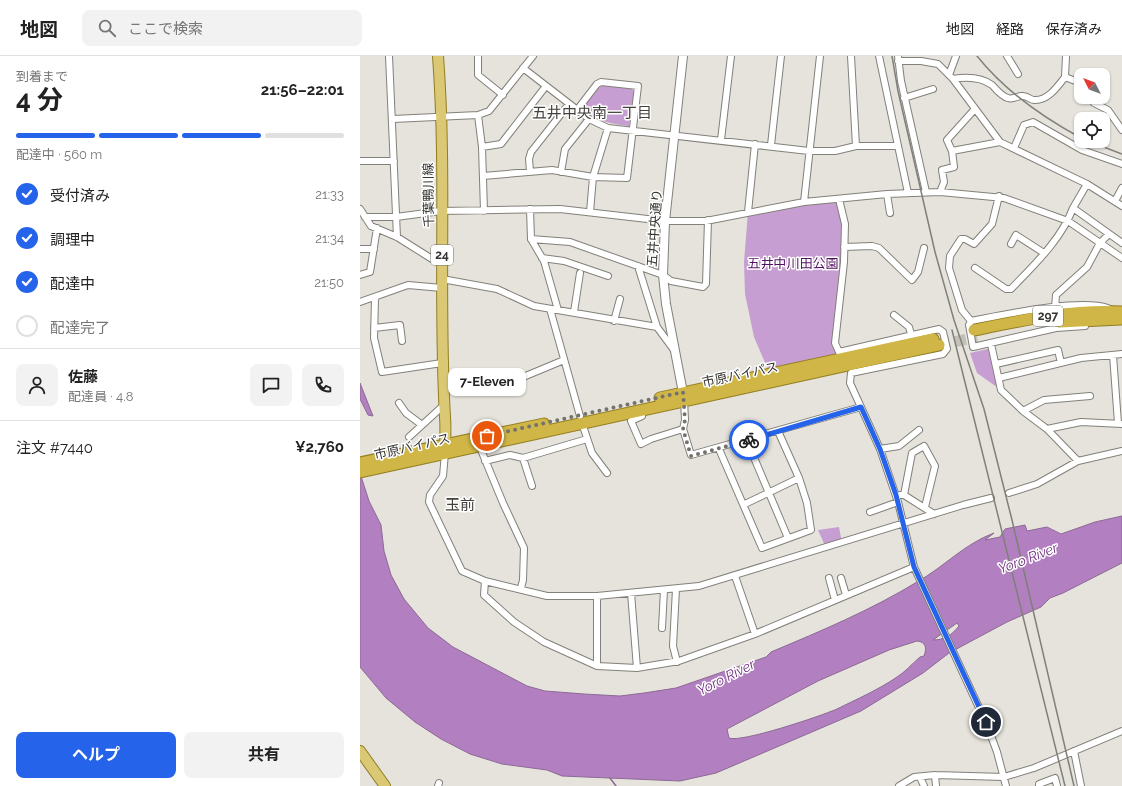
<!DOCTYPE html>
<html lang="ja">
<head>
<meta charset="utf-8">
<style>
  :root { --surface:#fff; --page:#f2f2f2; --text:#222; --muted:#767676; --line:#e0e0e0; --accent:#2563eb }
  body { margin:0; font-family:Raleway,"Noto Sans JP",sans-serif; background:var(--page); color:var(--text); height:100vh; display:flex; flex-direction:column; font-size:15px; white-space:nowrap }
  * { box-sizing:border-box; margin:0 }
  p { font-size:13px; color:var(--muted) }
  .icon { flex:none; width:22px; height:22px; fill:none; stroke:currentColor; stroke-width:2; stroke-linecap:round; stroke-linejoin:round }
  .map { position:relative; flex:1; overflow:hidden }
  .drawer { display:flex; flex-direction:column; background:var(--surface); width:360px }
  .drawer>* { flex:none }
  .needle { width:26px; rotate:312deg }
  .controls { position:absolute; left:714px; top:12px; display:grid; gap:8px }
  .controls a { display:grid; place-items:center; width:36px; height:36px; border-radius:8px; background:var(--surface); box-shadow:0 1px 3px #0004; font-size:20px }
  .pin { position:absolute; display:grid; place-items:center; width:34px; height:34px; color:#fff; margin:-17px; border:2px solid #fff; border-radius:50%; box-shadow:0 1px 4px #0007 }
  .courier { position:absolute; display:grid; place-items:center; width:40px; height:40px; margin:-20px; border:3px solid #2563eb; border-radius:50%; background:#fff; color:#222; box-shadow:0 1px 5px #0007 }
  .bubble { position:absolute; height:28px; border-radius:8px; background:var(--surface); box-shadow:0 1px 3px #0004; font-size:13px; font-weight:700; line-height:28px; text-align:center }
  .head em { font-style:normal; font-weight:700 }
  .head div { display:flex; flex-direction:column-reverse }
  .head { display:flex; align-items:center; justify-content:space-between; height:68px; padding:0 16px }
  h1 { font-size:26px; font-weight:700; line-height:30px }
  .bar { display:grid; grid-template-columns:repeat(4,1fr); gap:6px 4px; align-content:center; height:48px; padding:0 16px }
  .bar i { height:5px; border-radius:3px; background:var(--line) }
  .bar .selected { background:var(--accent) }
  .bar p { grid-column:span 4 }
  .line { display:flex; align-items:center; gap:10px; padding:0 16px; border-top:1px solid var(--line) }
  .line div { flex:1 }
  .round { display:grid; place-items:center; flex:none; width:42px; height:42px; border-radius:8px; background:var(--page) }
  ol { padding:0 16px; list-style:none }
  li { display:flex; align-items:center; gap:12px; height:44px }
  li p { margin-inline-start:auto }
  li .icon { padding:4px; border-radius:50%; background:var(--accent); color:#fff; stroke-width:4 }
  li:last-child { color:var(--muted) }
  li i { width:22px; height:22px; border:2px solid var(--line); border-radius:50% }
  .button { display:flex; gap:8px; margin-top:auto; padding:8px 16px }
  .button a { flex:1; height:46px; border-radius:8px; background:var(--accent); color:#fff; font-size:16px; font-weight:700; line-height:46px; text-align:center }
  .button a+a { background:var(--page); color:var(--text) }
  header { display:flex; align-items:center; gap:24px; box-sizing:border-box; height:56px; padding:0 20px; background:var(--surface); border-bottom:1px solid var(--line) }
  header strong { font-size:19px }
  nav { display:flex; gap:22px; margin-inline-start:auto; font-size:14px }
  .search { width:280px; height:36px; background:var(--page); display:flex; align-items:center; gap:10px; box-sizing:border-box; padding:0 14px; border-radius:8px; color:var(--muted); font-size:15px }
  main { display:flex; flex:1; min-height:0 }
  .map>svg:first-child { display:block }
  .green { fill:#c79ed2 }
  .water { fill:#b27fc0; stroke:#8d6995; fill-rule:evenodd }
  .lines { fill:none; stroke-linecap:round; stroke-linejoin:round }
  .stream { stroke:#8d6995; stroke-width:1.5 }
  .trunk-tunnel { stroke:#c2c0b9; stroke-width:11; stroke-dasharray:11 5.5; stroke-linecap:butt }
  .minor-casing { stroke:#82807a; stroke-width:8 }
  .tertiary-casing { stroke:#82807a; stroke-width:10 }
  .primary-casing { stroke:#927d21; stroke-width:12 }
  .trunk-casing { stroke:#927d21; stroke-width:13 }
  .minor { stroke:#fff; stroke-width:6 }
  .tertiary { stroke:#fff; stroke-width:8 }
  .primary { stroke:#dbc874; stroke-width:10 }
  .trunk { stroke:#cfb646; stroke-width:11 }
  .rail { stroke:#807f79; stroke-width:1.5 }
  .done { stroke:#73726d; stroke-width:4; stroke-dasharray:0 7.2 }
  .route { stroke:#2563eb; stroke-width:5 }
  .labels { text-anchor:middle; stroke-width:3; stroke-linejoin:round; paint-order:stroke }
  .shield { fill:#fff; stroke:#727270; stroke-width:1 }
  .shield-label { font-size:12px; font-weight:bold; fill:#363532 }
  .street-label { font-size:13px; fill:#363532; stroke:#fff }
  .park-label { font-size:13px; fill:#521061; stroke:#fff }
  .water-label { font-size:14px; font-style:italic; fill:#6f2f7e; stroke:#fff }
  .quarter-label { font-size:15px; fill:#43413b; stroke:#fff }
</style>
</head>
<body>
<header>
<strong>地図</strong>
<div class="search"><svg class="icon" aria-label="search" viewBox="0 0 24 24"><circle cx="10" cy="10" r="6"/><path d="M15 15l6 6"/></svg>ここで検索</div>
<nav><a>地図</a><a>経路</a><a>保存済み</a></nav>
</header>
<main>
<section class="drawer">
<div class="head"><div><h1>4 分</h1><p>到着まで</p></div><em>21:56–22:01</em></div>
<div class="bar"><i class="selected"></i><i class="selected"></i><i class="selected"></i><i></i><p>配達中 · 560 m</p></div>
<ol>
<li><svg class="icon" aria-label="check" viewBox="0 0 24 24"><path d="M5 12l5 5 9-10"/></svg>受付済み<p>21:33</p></li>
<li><svg class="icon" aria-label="check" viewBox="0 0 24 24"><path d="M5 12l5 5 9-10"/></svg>調理中<p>21:34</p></li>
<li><svg class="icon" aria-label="check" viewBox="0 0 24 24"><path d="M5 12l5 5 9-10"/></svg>配達中<p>21:50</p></li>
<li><i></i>配達完了</li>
</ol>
<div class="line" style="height:72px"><a class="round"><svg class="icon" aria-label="person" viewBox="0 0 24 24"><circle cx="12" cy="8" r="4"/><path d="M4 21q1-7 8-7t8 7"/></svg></a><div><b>佐藤</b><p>配達員 · 4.8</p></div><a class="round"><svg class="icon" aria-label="chat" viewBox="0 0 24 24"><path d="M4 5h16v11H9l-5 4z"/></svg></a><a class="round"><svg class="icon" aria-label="phone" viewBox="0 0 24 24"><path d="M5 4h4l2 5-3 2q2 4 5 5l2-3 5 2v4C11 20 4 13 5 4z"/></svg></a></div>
<div class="line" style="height:52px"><div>注文 #7440</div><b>¥2,760</b></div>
<div class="button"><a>ヘルプ</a><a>共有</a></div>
</section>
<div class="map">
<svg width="762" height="730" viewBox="0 0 762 730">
  <rect width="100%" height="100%" fill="#e5e3db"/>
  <path class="green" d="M241,29L272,33L274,36L269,70C252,68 237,65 223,54V51Z
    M479,143L485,168L475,287L480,303L410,318L394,281L385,238L384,206L388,156Z
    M632,292L641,334L617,317L610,297Z
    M479,471L482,487L466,492L458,474Z"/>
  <path class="water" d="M0,327L13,360L8,359L0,343Z
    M0,417L9,445L21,469L24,495L31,519L44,543L68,572L93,591L167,630L185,635L224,638L260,640L284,637L316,632L406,601L411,596C461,575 511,554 557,526C584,511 604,488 634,477L625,484L640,481L645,473L665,469L667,475L687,471L701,478L735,466L762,460V507L703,537L690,542L681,551L647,566L589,597L563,617L501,655L356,717L320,725L202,720L187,714L142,708L110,698L81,683L55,666L26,642L0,611ZM597,567L599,570C592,579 584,584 573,584ZM557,585C566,586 567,592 564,600L560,601C552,608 545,616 537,621C518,634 497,643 477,653C461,660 381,687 369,682L367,673L458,625L529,594Z"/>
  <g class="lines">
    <path class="stream" d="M250,722L256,730"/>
    <path class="trunk-tunnel" d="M579,289L617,281"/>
    <g class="minor-casing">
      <path id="minor" d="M29,0L37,181
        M118,0V19L143,39
        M491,0L496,90
        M519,0L548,137
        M538,0L541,25L566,136
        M647,0L658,18
        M538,5H561L578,8L593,23L640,86
        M163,12L229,63L248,72L449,95H475L496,90H538
        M589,19L596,0
        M705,21L718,26L721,30
        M593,23C605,21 621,21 632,29C637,34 641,40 648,42C654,44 658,39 663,40C668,40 670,44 674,44C688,45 698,30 705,21L706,0
        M729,41L734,47L748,54L762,74
        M544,42L573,33
        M614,54L587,84L592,95L640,86L727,128L762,150
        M118,59L122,91L124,155
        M33,63L118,59L129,55L173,0
        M361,84L371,0
        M411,89L421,0
        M122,91L141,88L186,30
        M654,92L664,69L673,66L722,94L762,108
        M0,105H34
        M170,115L169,103L171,96L209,48
        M201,116L205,93L229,63
        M123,120L192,114L233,121L267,122L278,30L241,26L237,28L217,54
        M727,128L713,152L762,187
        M580,136L584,126L582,114L594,111L592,95
        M527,138L530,157
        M479,143L485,168L484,206L475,287L479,296L579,273L583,276L587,293L583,298L491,317L490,327L520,393L538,446L554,511L627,669L637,696L646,730
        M755,145L762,132
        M444,146L460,0
        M0,153L11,170L37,181L72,203L82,204
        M170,153L171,183L184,205L198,254
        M230,156L233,121L248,72
        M388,156L395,88
        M5,161H36L81,155L200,153L305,165H346L444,146L527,138L580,136L644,142L708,165L762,202
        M171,183L210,186L303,219L311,225L343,231L346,228L348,164
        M651,188L656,179L684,197
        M484,191L512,190L519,192L552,224L558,216L564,192
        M0,193H14
        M182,202L204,205L248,220
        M278,210L297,271L314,294
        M615,212L646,233H651C674,209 701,184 713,152
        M0,219L10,216L17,172
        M82,223L137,233L174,250L297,271
        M15,242L14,282L22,316L82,307
        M0,246L48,229L82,232
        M695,252L696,239L727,211L740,187L749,178
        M190,253L220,360
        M214,256L220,217
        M534,259L549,271L551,278
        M254,265L260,243
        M611,265L609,269L613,291L696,272L725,270
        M611,265L602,254L589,212L590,200L601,183H605L614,188L632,168L639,140
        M611,265C643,259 719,242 748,252
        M14,272L40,269L42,285
        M631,288L641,334L663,355L687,373L718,405
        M753,299L758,367
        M636,308L698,294L701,307
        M639,322L721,302L762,298
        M156,324L204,304
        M324,344L325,364L323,373L331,399L501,351
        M39,347L46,357L62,369
        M663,355L684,344L730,340
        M282,360L271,365L281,388L291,383L323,373
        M222,367L232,397L247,417
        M687,373L721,366L762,368
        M49,381L84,349
        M387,385L428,482
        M119,389L143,447L164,492L163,524L161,532
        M359,393L402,492L451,474L447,447L439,422L418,375
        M520,393L539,390L559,374
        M85,397L83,420L70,439L69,446L102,515L125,525L187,540H237L339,530L603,449L631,442
        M163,402L172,430
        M125,405L150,399L163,402L227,383
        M649,437L677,428L718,405L762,395
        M540,439H544L574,458
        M544,439L552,397L564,390L575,410L565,451
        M385,448L439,422
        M510,456L538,446
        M375,520L395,578
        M469,522L475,544
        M481,522L486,539
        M125,525L124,539L154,566L184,586L237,610L277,612L319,605L395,578L554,511
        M316,533L313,590L317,606
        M271,537L277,612
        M302,572L304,534
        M237,610V540
        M714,695L721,730
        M575,719L576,730
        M560,721L564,730
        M78,730L79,727
        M539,730L554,721L575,719L644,721L674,712L762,675
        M679,730V728L695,722L697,730"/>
    </g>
    <g class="tertiary-casing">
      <path id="tertiary" d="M323,0L305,165L303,219L306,248L324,342"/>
    </g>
    <g class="primary-casing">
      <path id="primary" d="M78,0C87,120 78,241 85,361C86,373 85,385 85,397
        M0,695L25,730"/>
    </g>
    <g class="trunk-casing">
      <path id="trunk" d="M699,266L761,263
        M614,274C663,264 712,253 762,256
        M300,342L573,283
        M0,407L184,368
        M0,416L579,289"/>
    </g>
    <use href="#minor" class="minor"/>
    <use href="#tertiary" class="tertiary"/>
    <use href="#primary" class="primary"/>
    <use href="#trunk" class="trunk"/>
    <path class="rail" d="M532,0L538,35L575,196L594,264L624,353L652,464L714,730
      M617,0C645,35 682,61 721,82
      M728,85L762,98
      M592,274L705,730"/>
  </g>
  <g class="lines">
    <path class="done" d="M127,380L323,336L325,364L323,373L331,400L389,384"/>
    <path class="route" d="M389,384L501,351L520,393L536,439L554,511L626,666"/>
  </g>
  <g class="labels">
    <g class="shield">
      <rect x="71" y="189" width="22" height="20" rx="3"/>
      <rect x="673" y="250" width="30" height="20" rx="3"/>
    </g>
    <g class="shield-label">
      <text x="82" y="203">24</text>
      <text x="688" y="264">297</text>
    </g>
    <g class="street-label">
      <text transform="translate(68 139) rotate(-91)" y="5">千葉鴨川線</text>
      <text transform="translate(294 172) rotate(-86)" y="5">五井中央通り</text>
      <text transform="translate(380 318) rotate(-12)" y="5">市原バイパス</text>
      <text transform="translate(52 390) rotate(-13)" y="5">市原バイパス</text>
    </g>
    <g class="park-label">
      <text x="433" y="212">五井中川田公園</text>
    </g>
    <g class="water-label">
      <text transform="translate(668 502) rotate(-21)" y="5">Yoro River</text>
      <text transform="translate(366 621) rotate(-27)" y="5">Yoro River</text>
    </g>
    <g class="quarter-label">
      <text x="232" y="62">五井中央南一丁目</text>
      <text x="100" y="454">玉前</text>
    </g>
  </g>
</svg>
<div class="controls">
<a><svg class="needle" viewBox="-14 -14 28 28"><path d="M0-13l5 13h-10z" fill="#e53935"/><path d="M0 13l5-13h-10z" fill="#767676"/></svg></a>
<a><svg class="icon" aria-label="locate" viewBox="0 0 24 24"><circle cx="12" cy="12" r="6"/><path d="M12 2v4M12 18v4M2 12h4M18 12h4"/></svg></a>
</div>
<div class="pin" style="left:127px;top:380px;background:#ea580c"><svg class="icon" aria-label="bag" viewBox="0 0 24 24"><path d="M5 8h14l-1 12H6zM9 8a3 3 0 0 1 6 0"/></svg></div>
<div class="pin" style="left:626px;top:666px;background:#1f2937"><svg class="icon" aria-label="home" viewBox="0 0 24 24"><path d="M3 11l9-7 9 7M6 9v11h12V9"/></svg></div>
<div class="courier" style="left:389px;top:384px"><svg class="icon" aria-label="bike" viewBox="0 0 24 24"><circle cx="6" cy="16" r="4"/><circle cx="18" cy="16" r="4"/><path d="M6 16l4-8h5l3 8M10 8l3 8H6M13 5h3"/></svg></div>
<div class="bubble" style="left:88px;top:312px;width:78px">7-Eleven</div>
</div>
</main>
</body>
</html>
